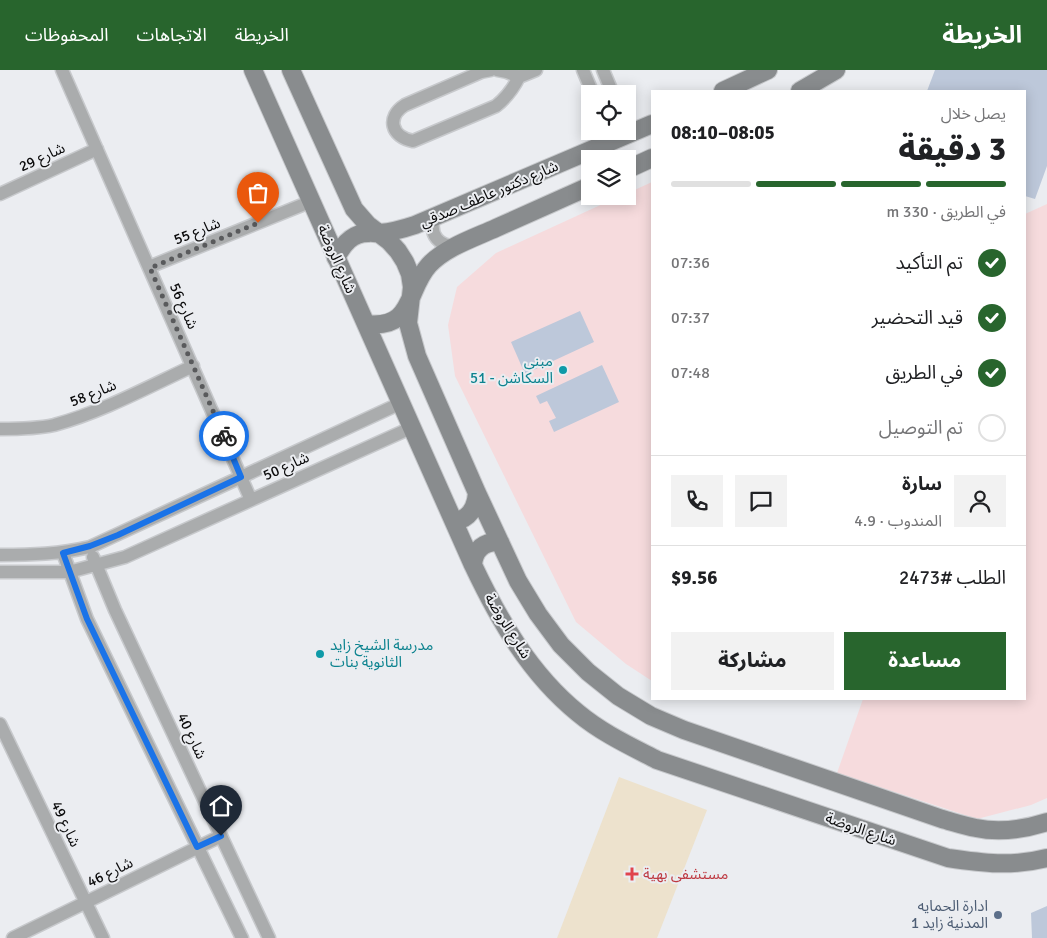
<!DOCTYPE html>
<html lang="ar">
<head>
<meta charset="utf-8">
<style>
  :root { --surface:#fff; --page:#f2f2f2; --text:#202124; --muted:#757577; --line:#e0e0e0; --accent:#28652d }
  body { margin:0; font-family:Signika,"Noto Sans Arabic",sans-serif; background:var(--page); color:var(--text); direction:rtl; height:100vh; display:flex; flex-direction:column; font-size:19px; white-space:nowrap }
  * { box-sizing:border-box; margin:0 }
  p { font-size:16px; color:var(--muted) }
  .icon { flex:none; width:28px; height:28px; fill:none; stroke:currentColor; stroke-width:2; stroke-linecap:round; stroke-linejoin:round }
  .map { position:relative; flex:1; overflow:hidden; direction:ltr }
  .sheet { position:absolute; left:651px; top:20px; width:375px; height:610px; display:flex; flex-direction:column; background:var(--surface); border-radius:0px; box-shadow:0 2px 12px #0003; direction:rtl }
  .sheet>* { flex:none }
  .buttons { position:absolute; left:581px; top:15px; display:grid; gap:10px }
  .buttons a { display:grid; place-items:center; width:55px; height:55px; border-radius:0px; background:var(--surface); box-shadow:0 2px 12px #0003; font-size:25px }
  .pin { position:absolute; display:grid; place-items:center; width:42px; height:42px; color:#fff; margin:-51px -21px; border-radius:50% 50% 50% 0; rotate:-45deg; box-shadow:0 0 5px #0007 }
  .pin .icon { rotate:45deg }
  .courier { position:absolute; display:grid; place-items:center; width:50px; height:50px; margin:-25px; border:4px solid #1a73e8; border-radius:50%; background:#fff; color:#222; box-shadow:0 1px 6px #0007 }
  .head em { font-style:normal; font-weight:800 }
  .head div { display:flex; flex-direction:column-reverse }
  .head { display:flex; align-items:center; justify-content:space-between; height:85px; padding:0 20px }
  h1 { font-size:32px; font-weight:800; line-height:38px }
  .bar { display:grid; grid-template-columns:repeat(4,1fr); gap:8px 5px; align-content:center; height:60px; padding:0 20px }
  .bar i { height:6px; border-radius:4px; background:var(--line) }
  .bar .current { background:var(--accent) }
  .bar p { grid-column:span 4 }
  .line { display:flex; align-items:center; gap:12px; padding:0 20px; border-top:1px solid var(--line) }
  .line div { flex:1 }
  .round { display:grid; place-items:center; flex:none; width:52px; height:52px; border-radius:0px; background:var(--page) }
  ol { padding:0 20px; list-style:none }
  li { display:flex; align-items:center; gap:15px; height:55px }
  li p { margin-inline-start:auto }
  li .icon { padding:5px; border-radius:50%; background:var(--accent); color:#fff; stroke-width:4 }
  li:last-child { color:var(--muted) }
  li i { width:28px; height:28px; border:2px solid var(--line); border-radius:50% }
  .action { display:flex; gap:10px; margin-top:auto; padding:10px 20px }
  .action a { flex:1; height:58px; border-radius:0px; background:var(--accent); color:#fff; font-size:20px; font-weight:800; line-height:58px; text-align:center }
  .action a+a { background:var(--page); color:var(--text) }
  header { display:flex; align-items:center; gap:30px; box-sizing:border-box; height:70px; padding:0 25px; background:var(--accent); color:#fff }
  header strong { font-size:24px }
  nav { display:flex; gap:28px; margin-inline-start:auto; font-size:18px }
  .map>svg:first-child { display:block }
  .education { fill:#f6dbdd }
  .medical { fill:#ede2cd }
  .green { fill:#bdc8da }
  .lines { fill:none; stroke-linecap:round; stroke-linejoin:round }
  .street-casing { stroke:#c7c9cc; stroke-width:15 }
  .secondary-casing { stroke:#c7c9cc; stroke-width:20 }
  .street { stroke:#aaacad; stroke-width:12 }
  .secondary { stroke:#898c8e; stroke-width:18 }
  .done { stroke:#595a5c; stroke-width:5; stroke-dasharray:0 9 }
  .route { stroke:#1a73e8; stroke-width:6 }
  .culture-dot { fill:#0f9aa8; stroke:#ebedf1; stroke-width:2 }
  .health-dot { fill:#e0444e; stroke:#ebedf1; stroke-width:2 }
  .service-dot { fill:#5c6f8a; stroke:#ebedf1; stroke-width:2 }
  .labels { text-anchor:middle; stroke-width:4; stroke-linejoin:round; paint-order:stroke }
  .street-label { font-size:15px; fill:#0b0b0c; stroke:#ebedf1 }
  .culture-label { font-size:15px; fill:#0d838f; stroke:#ebedf1; text-anchor:end }
  .health-label { font-size:15px; fill:#be3a42; stroke:#ebedf1; text-anchor:start }
  .service-label { font-size:15px; fill:#4e5e75; stroke:#ebedf1; text-anchor:end }
</style>
</head>
<body>
<header>
<strong>الخريطة</strong>
<nav><a>الخريطة</a><a>الاتجاهات</a><a>المحفوظات</a></nav>
</header>
<div class="map">
<svg width="1047" height="868" viewBox="0 0 1047 868">
  <rect width="100%" height="100%" fill="#ebedf1"/>
  <path class="education" d="M652,112V611L626,594L576,552L455,306L448,255L457,217L496,183L620,126H628V123Z
    M1047,134V728L1031,735L977,749L837,703L863,629H1025V144Z"/>
  <path class="medical" d="M619,707L707,740L657,868H557Z"/>
  <path class="green" d="M935,0H1047V96L1035,129L1025,126V21H927Z
    M580,241L594,272L525,304L511,272Z
    M602,295L619,332L554,362L549,351L556,348L547,331L540,334L536,326Z
    M1047,836V868H1032L1031,843Z"/>
  <g class="lines">
    <g class="street-casing">
      <path id="street" d="M62,0L251,430
        M491,0L481,2L405,35C386,47 391,67 413,71L496,36C507,27 513,19 519,7L507,2L497,0
        M583,0L593,24
        M603,0L613,24
        M519,7L536,0
        M0,124L97,79
        M434,148C429,165 439,177 457,176
        M149,197L312,131
        M0,359C18,359 36,359 54,355C102,342 148,317 193,296
        M63,483L87,549L242,868
        M0,485C32,485 59,484 90,477L401,333
        M93,487L115,540L269,868
        M0,502H69L125,487L413,357
        M0,654L103,868
        M13,868L221,766"/>
    </g>
    <g class="secondary-casing">
      <path id="secondary" d="M253,0L473,495C499,550 530,604 578,643C602,663 630,676 657,690L948,788C982,793 1013,797 1047,788
        M291,0L354,139L368,155L389,171L398,181L405,192L410,204L412,217L408,253L417,286L477,423L518,511L538,544L561,575L588,602L618,626L651,646L684,660L942,749C953,752 965,756 976,758C999,763 1025,759 1047,752
        M723,21L768,0
        M800,21L836,0
        M628,99L652,88
        M336,188C343,174 352,163 368,163C372,162 376,164 380,163C392,162 403,159 415,155L652,54
        M366,254C414,260 406,220 429,195C446,177 474,168 496,158C527,144 559,130 590,116
        M454,451C469,450 476,437 477,423
        M473,495C474,479 484,471 500,472"/>
    </g>
    <use href="#street" class="street"/>
    <use href="#secondary" class="secondary"/>
  </g>
  <g class="lines">
    <path class="done" d="M224,366L150,198L258,153"/>
    <path class="route" d="M221,766L197,777L87,549L63,483L90,476L118,465L241,407L224,366"/>
  </g>
  <g class="culture-dot">
    <circle cx="563" cy="300" r="5"/>
    <circle cx="320" cy="584" r="5"/>
  </g>
  <path class="health-dot" d="M629.5 796.5h5v5h5v5h-5v5h-5v-5h-5v-5h5z"/>
  <circle class="service-dot" cx="998" cy="845" r="5"/>
  <g class="labels">
    <g class="street-label">
      <text transform="translate(42 87) rotate(-25)" y="5">شارع 29</text>
      <text transform="translate(489 124) rotate(-23)" y="5">شارع دكتور عاطف صدقي</text>
      <text transform="translate(197 161) rotate(-22)" y="5">شارع 55</text>
      <text transform="translate(337 189) rotate(66)" y="5">شارع الروضة</text>
      <text transform="translate(184 236) rotate(66)" y="5">شارع 56</text>
      <text transform="translate(93 323) rotate(-22)" y="5">شارع 58</text>
      <text transform="translate(286 396) rotate(-24)" y="5">شارع 50</text>
      <text transform="translate(508 556) rotate(58)" y="5">شارع الروضة</text>
      <text transform="translate(192 666) rotate(65)" y="5">شارع 40</text>
      <text transform="translate(66 754) rotate(65)" y="5">شارع 49</text>
      <text transform="translate(861 759) rotate(19)" y="5">شارع الروضة</text>
      <text transform="translate(110 802) rotate(-26)" y="5">شارع 46</text>
    </g>
    <g class="culture-label">
      <text x="553" y="296">مبنى<tspan x="553" dy="17">السكاشن - 51</tspan></text>
      <text x="330" y="580" text-anchor="start">مدرسة الشيخ زايد<tspan x="330" dy="17">الثانوية بنات</tspan></text>
    </g>
    <g class="health-label">
      <text x="643" y="809">مستشفى بهية</text>
    </g>
    <g class="service-label">
      <text x="988" y="841">ادارة الحمايه<tspan x="988" dy="17">المدنية زايد 1</tspan></text>
    </g>
  </g>
</svg>
<div class="buttons">
<a><svg class="icon" aria-label="locate" viewBox="0 0 24 24"><circle cx="12" cy="12" r="6"/><path d="M12 2v4M12 18v4M2 12h4M18 12h4"/></svg></a>
<a><svg class="icon" aria-label="layers" viewBox="0 0 24 24"><path d="M12 4l9 5-9 5-9-5zM3 14l9 5 9-5"/></svg></a>
</div>
<div class="pin" style="left:258px;top:153px;background:#ea580c"><svg class="icon" aria-label="bag" viewBox="0 0 24 24"><path d="M5 8h14l-1 12H6zM9 8a3 3 0 0 1 6 0"/></svg></div>
<div class="pin" style="left:221px;top:766px;background:#1f2937"><svg class="icon" aria-label="home" viewBox="0 0 24 24"><path d="M3 11l9-7 9 7M6 9v11h12V9"/></svg></div>
<div class="courier" style="left:224px;top:366px"><svg class="icon" aria-label="bike" viewBox="0 0 24 24"><circle cx="6" cy="16" r="4"/><circle cx="18" cy="16" r="4"/><path d="M6 16l4-8h5l3 8M10 8l3 8H6M13 5h3"/></svg></div>
<section class="sheet">
<div class="head"><div><h1>3 دقيقة</h1><p>يصل خلال</p></div><em>08:05–08:10</em></div>
<div class="bar"><i class="current"></i><i class="current"></i><i class="current"></i><i></i><p>في الطريق · 330 m</p></div>
<ol>
<li><svg class="icon" aria-label="check" viewBox="0 0 24 24"><path d="M5 12l5 5 9-10"/></svg>تم التأكيد<p>07:36</p></li>
<li><svg class="icon" aria-label="check" viewBox="0 0 24 24"><path d="M5 12l5 5 9-10"/></svg>قيد التحضير<p>07:37</p></li>
<li><svg class="icon" aria-label="check" viewBox="0 0 24 24"><path d="M5 12l5 5 9-10"/></svg>في الطريق<p>07:48</p></li>
<li><i></i>تم التوصيل</li>
</ol>
<div class="line" style="height:90px"><a class="round"><svg class="icon" aria-label="person" viewBox="0 0 24 24"><circle cx="12" cy="8" r="4"/><path d="M4 21q1-7 8-7t8 7"/></svg></a><div><b>سارة</b><p>المندوب · 4.9</p></div><a class="round"><svg class="icon" aria-label="chat" viewBox="0 0 24 24"><path d="M4 5h16v11H9l-5 4z"/></svg></a><a class="round"><svg class="icon" aria-label="phone" viewBox="0 0 24 24"><path d="M5 4h4l2 5-3 2q2 4 5 5l2-3 5 2v4C11 20 4 13 5 4z"/></svg></a></div>
<div class="line" style="height:65px"><div>الطلب #2473</div><b>$9.56</b></div>
<div class="action"><a>مساعدة</a><a>مشاركة</a></div>
</section>
</div>
</body>
</html>
